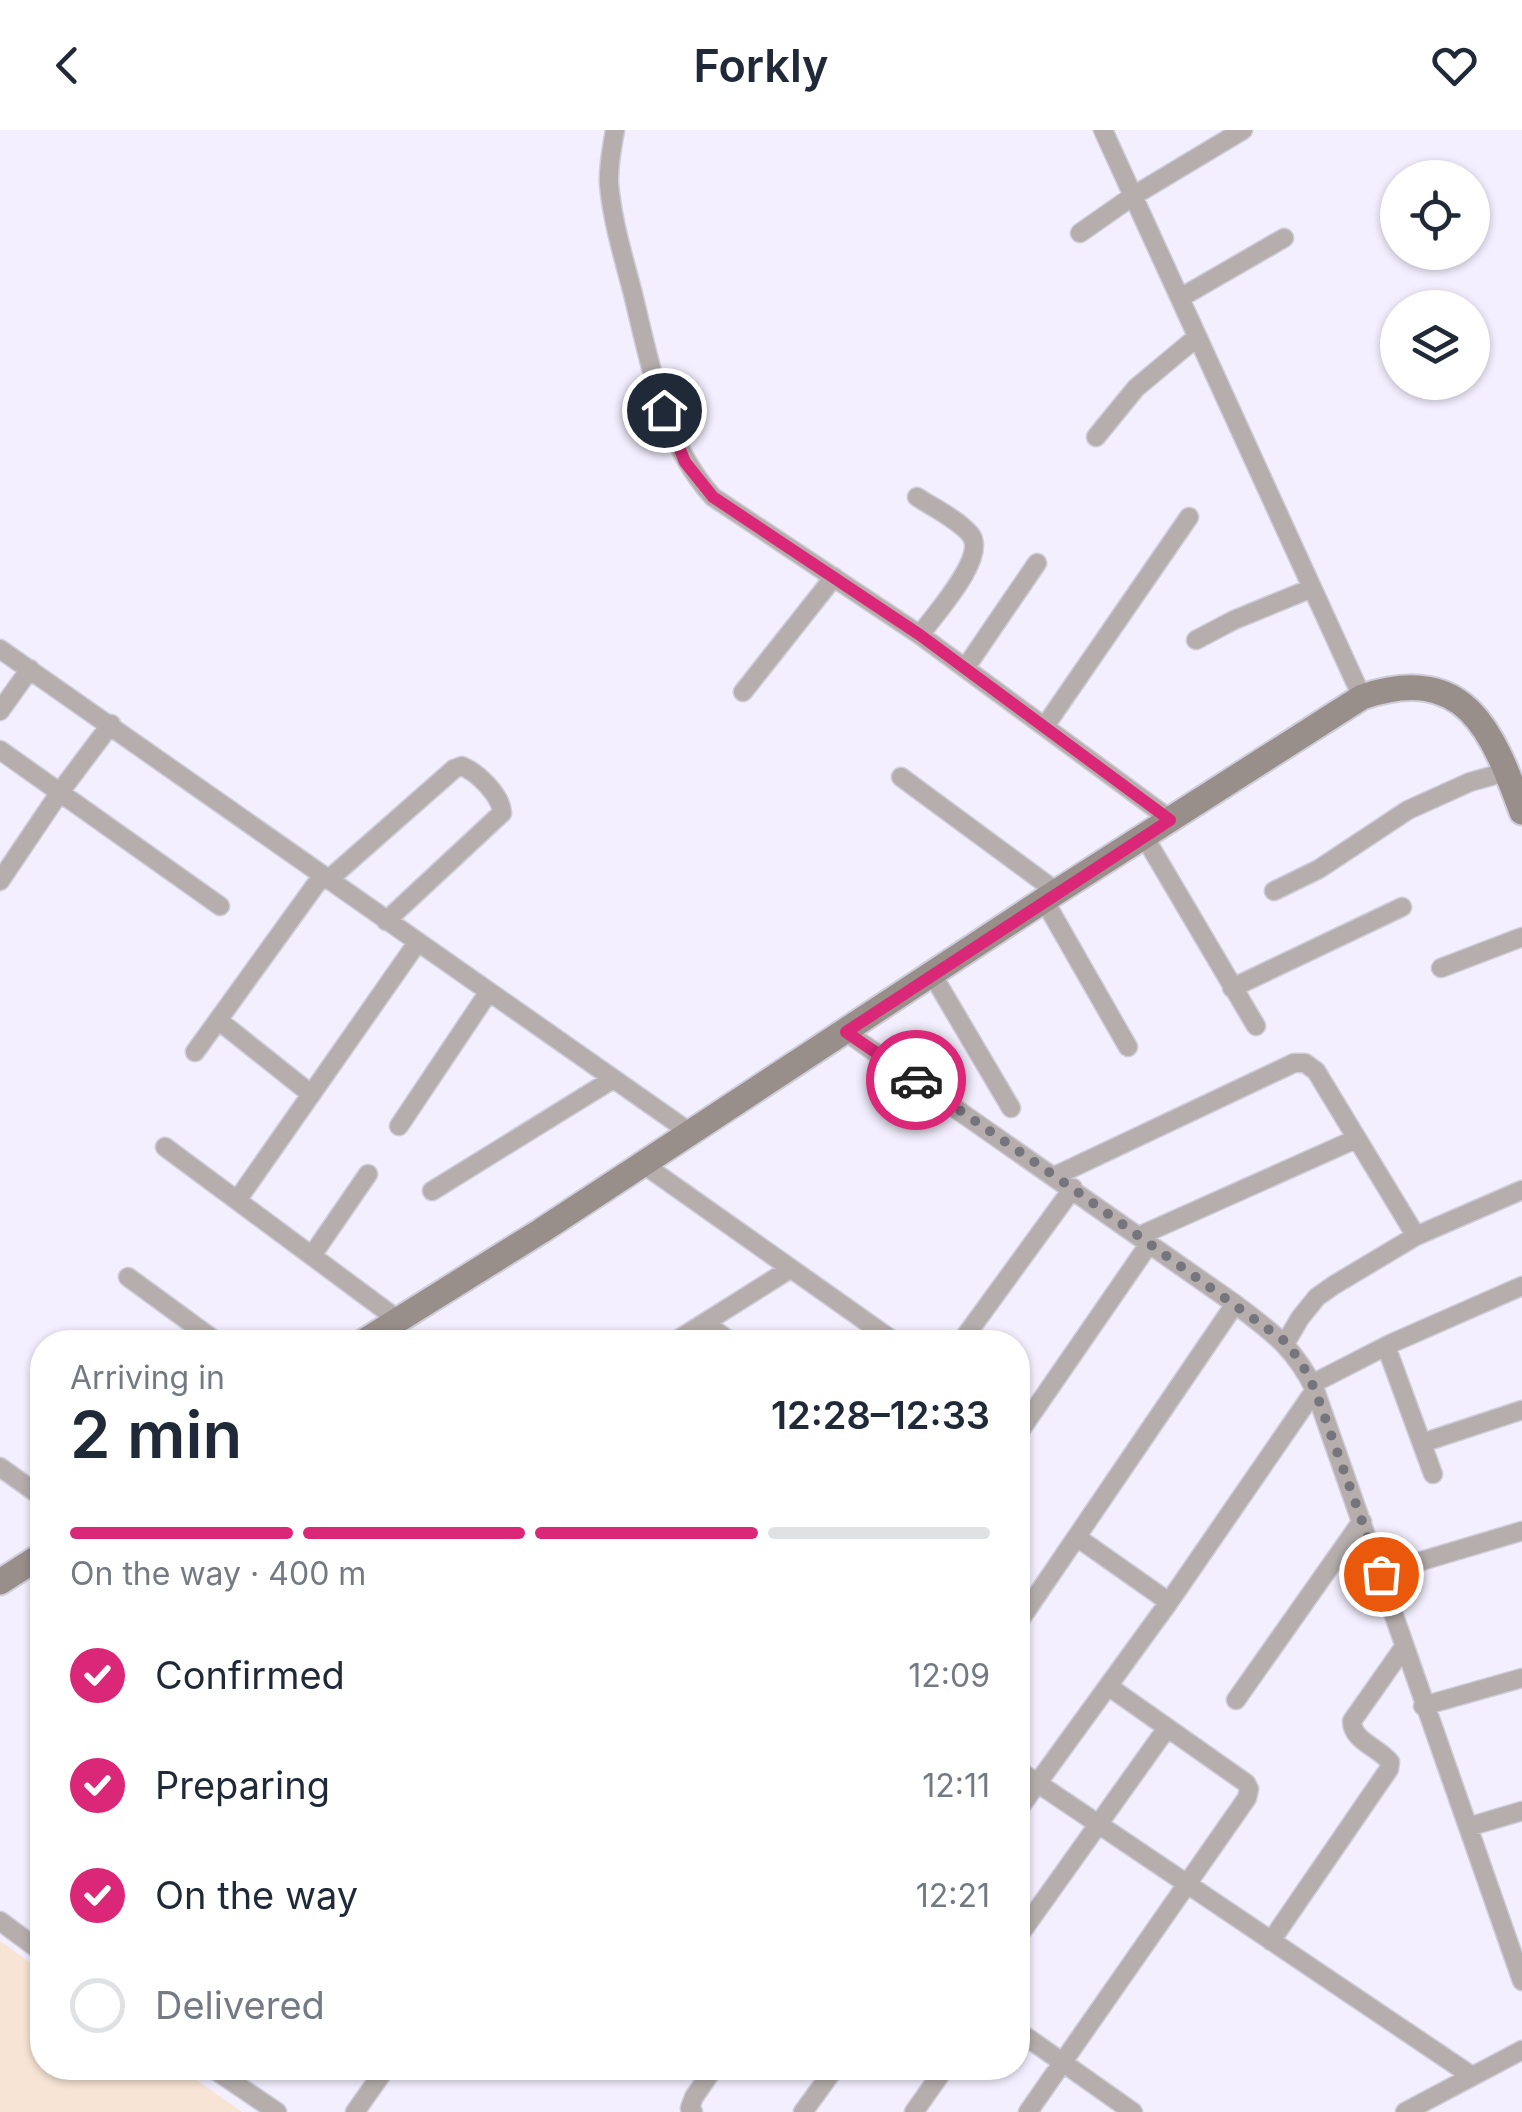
<!DOCTYPE html>
<html lang="en">
<head>
<meta charset="utf-8">
<style>
  :root { --surface:#fff; --page:#f6f6f7; --text:#1f2937; --muted:#747a83; --line:#e0e1e3; --accent:#db2777 }
  body { margin:0; font-family:Inter,sans-serif; background:var(--page); color:var(--text); height:100vh; display:flex; flex-direction:column; font-size:38px; white-space:nowrap }
  * { box-sizing:border-box; margin:0 }
  p { font-size:32px; color:var(--muted) }
  .icon { flex:none; width:55px; height:55px; fill:none; stroke:currentColor; stroke-width:2; stroke-linecap:round; stroke-linejoin:round }
  .map { position:relative; flex:1; overflow:hidden }
  .details { position:absolute; left:30px; top:1200px; width:1000px; height:750px; display:flex; flex-direction:column; background:var(--surface); border-radius:40px; box-shadow:0 2px 8px #0004 }
  .details>* { flex:none }
  .buttons { position:absolute; left:1380px; top:30px; display:grid; gap:20px }
  .buttons a { display:grid; place-items:center; width:110px; height:110px; border-radius:50%; background:var(--surface); box-shadow:0 2px 8px #0004; font-size:50px }
  .pin { position:absolute; display:grid; place-items:center; width:85px; height:85px; color:#fff; margin:-42px; border:5px solid #fff; border-radius:50%; box-shadow:0 2px 10px #0007 }
  .courier { position:absolute; display:grid; place-items:center; width:100px; height:100px; margin:-50px; border:8px solid #db2777; border-radius:50%; background:#fff; color:#222; box-shadow:0 2px 12px #0007 }
  .summary em { font-style:normal; font-weight:600 }
  .summary div { display:flex; flex-direction:column-reverse }
  .summary { display:flex; align-items:center; justify-content:space-between; height:170px; padding:0 40px }
  h1 { font-size:65px; font-weight:600; line-height:75px }
  .bar { display:grid; grid-template-columns:repeat(4,1fr); gap:15px 10px; align-content:center; height:120px; padding:0 40px }
  .bar i { height:12px; border-radius:8px; background:var(--line) }
  .bar .active { background:var(--accent) }
  .bar p { grid-column:span 4 }
  ol { padding:0 40px; list-style:none }
  li { display:flex; align-items:center; gap:30px; height:110px }
  li p { margin-inline-start:auto }
  li .icon { padding:10px; border-radius:50%; background:var(--accent); color:#fff; stroke-width:4 }
  li:last-child { color:var(--muted) }
  li i { width:55px; height:55px; border:5px solid var(--line); border-radius:50% }
  header { display:flex; justify-content:space-between; align-items:center; height:130px; padding:0 40px; background:var(--surface); font-size:45px; font-weight:600 }
  .map>svg:first-child { display:block }
  .industrial { fill:#f7e4d4 }
  .lines { fill:none; stroke-linecap:round; stroke-linejoin:round }
  .street-casing { stroke:#d0cdda; stroke-width:21 }
  .secondary-casing { stroke:#d0cdda; stroke-width:29 }
  .street { stroke:#b5aeac; stroke-width:18 }
  .secondary { stroke:#988e8a; stroke-width:25 }
  .done { stroke:#76747c; stroke-width:10; stroke-dasharray:0 18 }
  .route { stroke:#db2777; stroke-width:12 }
</style>
</head>
<body>
<header><svg class="icon" aria-label="back" viewBox="0 0 24 24"><path d="M15 5l-7 7 7 7"/></svg>Forkly<svg class="icon" aria-label="heart" viewBox="0 0 24 24"><path d="M12 20l-8-8c-3-5 5-10 8-4 3-6 11-1 8 4z"/></svg></header>
<div class="map">
<svg width="1522" height="1982" viewBox="0 0 1522 1982">
  <rect width="100%" height="100%" fill="#f3effe"/>
  <path class="industrial" d="M0,1811L42,1841V1938H179L242,1982H0Z"/>
  <g class="lines">
    <g class="street-casing">
      <path id="street" d="M615,0C612,18 608,36 609,54C612,89 623,126 632,160C650,232 662,311 713,367L920,505L1171,690
        M1103,0L1362,567
        M1080,103L1133,66L1243,0
        M1180,168L1284,108
        M1096,307L1136,258L1197,207
        M917,367C934,378 957,389 970,404C989,426 934,485 920,505
        M1196,510L1234,490L1312,458
        M0,519L691,1003
        M966,537L1037,433
        M743,562L834,447
        M0,581L30,539
        M1045,596L1189,387
        M0,620L220,776
        M901,647L1057,762
        M1144,706L1256,896
        M328,750L454,639L462,636C478,643 501,665 502,683L386,791
        M0,751L60,662L111,594
        M1274,761L1319,739L1408,680L1470,652L1506,642
        M1044,770L1128,917
        M1441,838L1522,807
        M932,844L1011,978
        M1232,858L1402,777
        M218,890L311,964
        M846,902L1235,1174C1272,1202 1294,1217 1315,1260L1522,1851
        M195,922L322,746
        M399,996L488,863
        M165,1017L397,1189
        M643,1034L895,1212
        M1055,1046L1294,933H1305L1316,941L1416,1106
        M432,1061L613,949
        M238,1069L417,813
        M1139,1106L1356,1009
        M313,1124L368,1044
        M128,1147L217,1212
        M705,1193L731,1212
        M674,1212L790,1139
        M961,1212L1073,1058
        M1286,1212L1300,1188L1317,1167L1334,1155L1416,1106L1522,1060
        M1386,1216L1433,1344
        M1312,1254L1390,1214L1522,1156
        M1018,1304L1149,1114
        M1422,1313L1522,1280
        M0,1337L42,1367
        M1078,1408L1169,1472
        M1381,1443L1522,1401
        M1018,1493L1235,1174
        M1236,1570L1362,1391
        M1423,1576L1522,1548
        M1018,1640L1472,1946
        M1018,1680L1169,1472L1315,1260
        M1468,1697L1522,1681
        M0,1791L42,1822
        M1018,1807L1167,1598
        M1271,1811L1389,1639L1390,1632C1378,1617 1352,1611 1352,1591L1404,1517
        M1018,1901L1133,1982
        M212,1938L277,1982
        M355,1982L386,1938
        M693,1982L690,1978L694,1967L714,1938
        M803,1982L835,1938
        M914,1982L945,1938
        M1028,1982L1247,1668L1249,1659L1246,1653L1108,1556
        M1405,1982L1522,1920"/>
    </g>
    <g class="secondary-casing">
      <path id="secondary" d="M363,1212L541,1101L1044,770L1362,567C1465,532 1492,600 1522,682
        M0,1452L42,1425"/>
    </g>
    <use href="#street" class="street"/>
    <use href="#secondary" class="secondary"/>
  </g>
  <g class="lines">
    <path class="done" d="M916,950L1072,1058L1286,1212L1302,1234L1315,1260L1381,1444"/>
    <path class="route" d="M664,280L685,332L713,367L920,505L1170,690L846,902L916,950"/>
  </g>
</svg>
<div class="buttons">
<a><svg class="icon" aria-label="locate" viewBox="0 0 24 24"><circle cx="12" cy="12" r="6"/><path d="M12 2v4M12 18v4M2 12h4M18 12h4"/></svg></a>
<a><svg class="icon" aria-label="layers" viewBox="0 0 24 24"><path d="M12 4l9 5-9 5-9-5zM3 14l9 5 9-5"/></svg></a>
</div>
<div class="pin" style="left:1381px;top:1444px;background:#ea580c"><svg class="icon" aria-label="bag" viewBox="0 0 24 24"><path d="M5 8h14l-1 12H6zM9 8a3 3 0 0 1 6 0"/></svg></div>
<div class="pin" style="left:664px;top:280px;background:#1f2937"><svg class="icon" aria-label="home" viewBox="0 0 24 24"><path d="M3 11l9-7 9 7M6 9v11h12V9"/></svg></div>
<div class="courier" style="left:916px;top:950px"><svg class="icon" aria-label="car" viewBox="0 0 24 24"><path d="M5 17H2v-5l4-1 3-4h7l3 4 3 1v5h-3M9 17h6M6 11h13"/><circle cx="7" cy="17" r="2"/><circle cx="17" cy="17" r="2"/></svg></div>
<section class="details">
<div class="summary"><div><h1>2 min</h1><p>Arriving in</p></div><em>12:28–12:33</em></div>
<div class="bar"><i class="active"></i><i class="active"></i><i class="active"></i><i></i><p>On the way · 400 m</p></div>
<ol>
<li><svg class="icon" aria-label="check" viewBox="0 0 24 24"><path d="M5 12l5 5 9-10"/></svg>Confirmed<p>12:09</p></li>
<li><svg class="icon" aria-label="check" viewBox="0 0 24 24"><path d="M5 12l5 5 9-10"/></svg>Preparing<p>12:11</p></li>
<li><svg class="icon" aria-label="check" viewBox="0 0 24 24"><path d="M5 12l5 5 9-10"/></svg>On the way<p>12:21</p></li>
<li><i></i>Delivered</li>
</ol>
</section>
</div>
</body>
</html>
